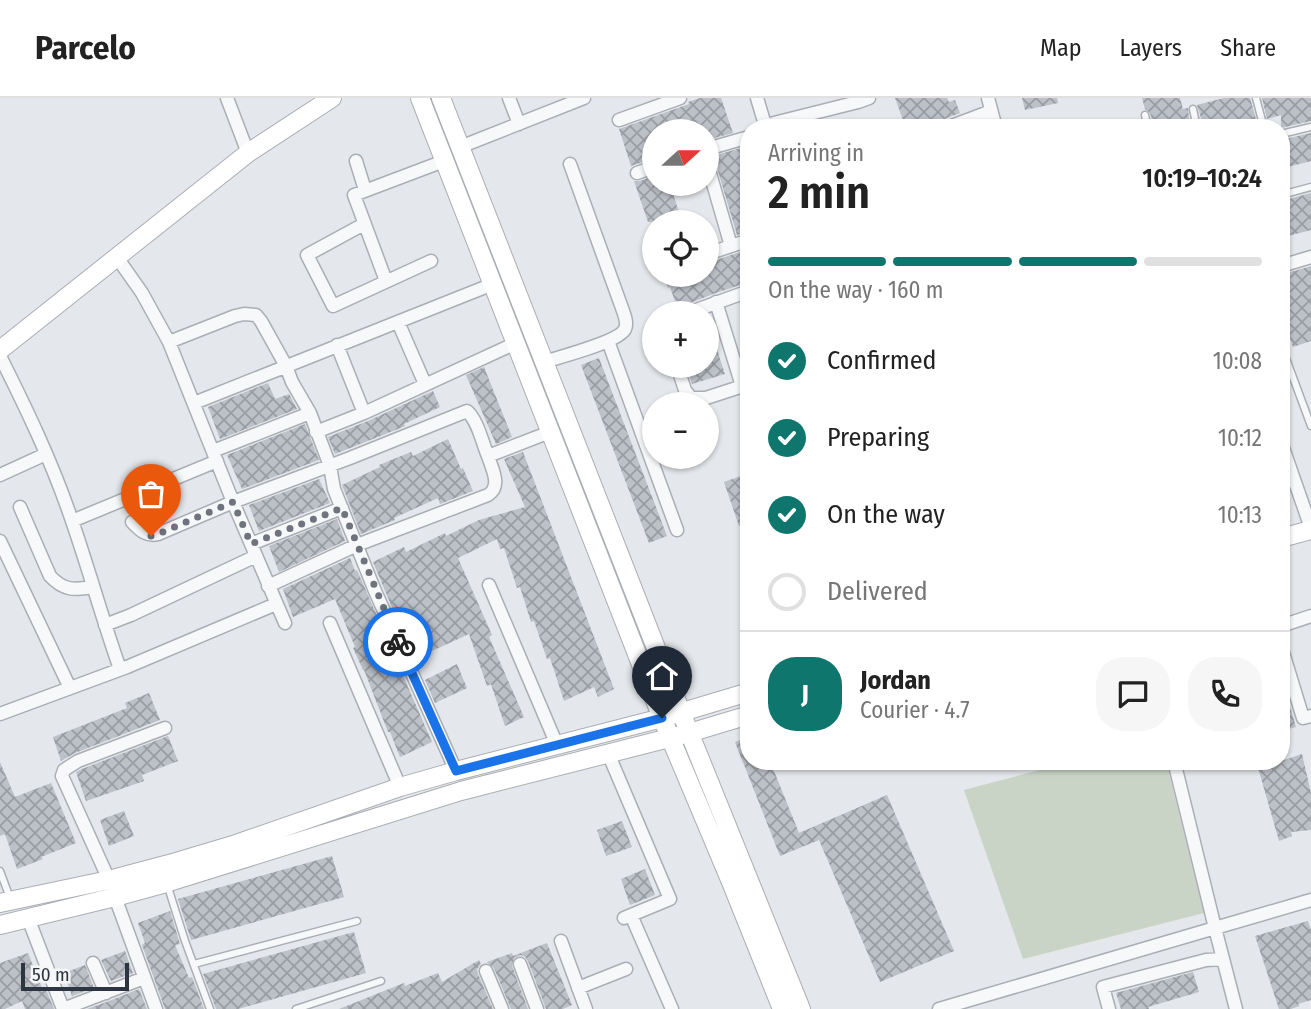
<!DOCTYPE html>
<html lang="en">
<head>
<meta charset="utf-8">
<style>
  :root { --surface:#fff; --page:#f6f6f6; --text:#222; --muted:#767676; --line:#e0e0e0; --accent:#0f766e }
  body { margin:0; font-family:"Fira Sans Condensed",sans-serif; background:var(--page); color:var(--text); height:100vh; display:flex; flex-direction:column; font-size:26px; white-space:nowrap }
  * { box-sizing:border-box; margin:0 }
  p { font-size:23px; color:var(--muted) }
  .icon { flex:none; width:38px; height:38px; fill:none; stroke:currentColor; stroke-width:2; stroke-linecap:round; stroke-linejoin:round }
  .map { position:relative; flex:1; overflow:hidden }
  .panel { position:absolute; left:740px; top:21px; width:550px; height:651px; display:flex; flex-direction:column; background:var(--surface); border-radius:28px; box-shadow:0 2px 5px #0004 }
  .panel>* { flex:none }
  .needle { width:46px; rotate:69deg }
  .buttons { position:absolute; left:642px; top:21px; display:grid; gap:14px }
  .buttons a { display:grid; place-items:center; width:77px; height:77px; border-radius:50%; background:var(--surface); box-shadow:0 2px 5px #0004; font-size:35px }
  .scale { position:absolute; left:21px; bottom:18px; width:108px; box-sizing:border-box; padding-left:7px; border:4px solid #2e3542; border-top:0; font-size:19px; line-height:24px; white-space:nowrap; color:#2e3542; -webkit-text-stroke:5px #f4f6f8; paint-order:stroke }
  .pin { position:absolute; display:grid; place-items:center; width:60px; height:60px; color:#fff; margin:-72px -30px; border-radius:50% 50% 50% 0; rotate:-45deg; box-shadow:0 0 7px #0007 }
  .pin .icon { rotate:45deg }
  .courier { position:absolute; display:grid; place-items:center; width:70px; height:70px; margin:-35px; border:5px solid #1a73e8; border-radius:50%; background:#fff; color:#222; box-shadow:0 2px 9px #0007 }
  .head em { font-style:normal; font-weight:600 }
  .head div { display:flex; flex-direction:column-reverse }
  .head { display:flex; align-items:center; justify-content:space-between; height:119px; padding:0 28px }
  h1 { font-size:46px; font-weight:600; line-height:52px }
  .bar { display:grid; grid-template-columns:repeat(4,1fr); gap:10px 7px; align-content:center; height:84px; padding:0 28px }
  .bar i { height:9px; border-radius:5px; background:var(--line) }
  .bar .selected { background:var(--accent) }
  .bar p { grid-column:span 4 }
  .line { display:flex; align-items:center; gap:18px; padding:0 28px; border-top:2px solid var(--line) }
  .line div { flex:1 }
  .round { display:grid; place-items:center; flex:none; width:74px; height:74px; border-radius:28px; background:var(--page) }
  ol { padding:0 28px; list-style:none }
  li { display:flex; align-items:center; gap:21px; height:77px }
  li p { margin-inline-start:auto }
  li .icon { padding:7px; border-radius:50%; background:var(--accent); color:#fff; stroke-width:4 }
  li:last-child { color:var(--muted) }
  li i { width:38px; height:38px; border:4px solid var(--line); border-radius:50% }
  header { display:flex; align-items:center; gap:42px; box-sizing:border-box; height:98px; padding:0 35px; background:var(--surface); border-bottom:2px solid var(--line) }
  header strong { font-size:33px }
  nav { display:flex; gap:38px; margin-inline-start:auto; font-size:24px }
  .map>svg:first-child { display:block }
  .grass { fill:#cad4c6 }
  .building { fill:url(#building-cross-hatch) }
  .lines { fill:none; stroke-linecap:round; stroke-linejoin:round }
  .lane-casing { stroke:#aaaeb5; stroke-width:9 }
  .street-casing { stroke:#aaaeb5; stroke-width:15 }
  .secondary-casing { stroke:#aaaeb5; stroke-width:20 }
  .lane { stroke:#f7f8f9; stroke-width:6 }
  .street { stroke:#f7f8f9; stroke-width:12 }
  .secondary { stroke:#fff; stroke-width:18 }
  .done { stroke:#6e737d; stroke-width:7; stroke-dasharray:0 12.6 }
  .route { stroke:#1a73e8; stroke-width:9 }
</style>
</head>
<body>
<header>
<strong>Parcelo</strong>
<nav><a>Map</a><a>Layers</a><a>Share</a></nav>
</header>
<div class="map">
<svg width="1311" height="911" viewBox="0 0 1311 911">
  <defs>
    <pattern id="building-cross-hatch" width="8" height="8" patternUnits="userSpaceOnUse" patternTransform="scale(1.75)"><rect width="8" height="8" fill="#bcc0c7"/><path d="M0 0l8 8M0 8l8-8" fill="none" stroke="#999da3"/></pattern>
  </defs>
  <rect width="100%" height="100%" fill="#e4e7eb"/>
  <path class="grass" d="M1073,663H1166L1204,815L1023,861L964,692Z"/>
  <path class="building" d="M700,0H721L733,35L707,42V33H654V60L631,68L619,31L689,6L688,4Z
    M895,0H947L949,4L955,2L960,15L942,22L939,25L937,30H906Z
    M1022,0H1057L1058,5L1025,12Z
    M1142,0H1180L1183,11L1188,10L1189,21L1154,29L1150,15L1145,11Z
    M1224,0H1250L1258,28L1250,30H1204L1197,7Z
    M1262,0H1311V23L1281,30V17L1267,21Z
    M1311,35V63L1284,70L1281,58V42Z
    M741,50L749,75V133L737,137L715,63L713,58Z
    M654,78V86H670L682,124H648L634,83H640Z
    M1311,95V132L1288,138L1281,110V103Z
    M749,151V184L713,196L685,207L678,212L670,189L668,190L664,177H707V165Z
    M1311,168V243L1293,249L1281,214V177Z
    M749,202V225L746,226L740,206Z
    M707,228H709L725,276L692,286L686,268H707Z
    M599,260L667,438L649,445L581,267Z
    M484,269L512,339L496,346L466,277Z
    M268,285L275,301L289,296L297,311L220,341L208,309Z
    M433,293L440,309L404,326L405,328L398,331L335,356L328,339L368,323Z
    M305,326L319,362L242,391L227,357Z
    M448,341L461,371L463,370L473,393L440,406L438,400L394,420L395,422L361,436L342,387L380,369L379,367L411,354L413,358Z
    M523,354L614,591L598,599L594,589L564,603L550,560L547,561L534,523L531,524L520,489L517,490L504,450L500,451L497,441L458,460L492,537L489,539L524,619L505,628L491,586L487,588L469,536L419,559L401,517L396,519L373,464L404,449L406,454L445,435L446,438L479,422L525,409L504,361Z
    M749,375V425L739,428L724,384Z
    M319,381L330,405L259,433L249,407Z
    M337,421L345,443L279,474L269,448Z
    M350,460L355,473L357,472L432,644L400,659L390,634H388L364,572H363L353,550L355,549L335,501L293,519L283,491Z
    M457,566L467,590L435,605L425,582Z
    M1284,588L1296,629L1281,633V589Z
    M149,595L160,622L75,655L61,663L53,639L127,610L125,605Z
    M168,638L178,663L142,677L144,683L86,703L76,674L82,671Z
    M749,639V663H770L799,735L887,697L954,853L880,884L819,742L780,758L735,644Z
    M1302,656L1311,695V732L1291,734L1292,738L1279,743L1257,666L1271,663H1281Z
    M0,664L15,699L51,685L76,745L41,759L43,761L17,771L5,736L0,738Z
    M124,713L134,738L109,748L100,722Z
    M622,723L632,749L606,758L597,732Z
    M332,758L344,799L191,842L178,801Z
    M645,771L655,797L630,807L621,781Z
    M170,813L180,846L175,847L189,880L192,879L204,911H165L142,847L145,845L138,825Z
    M1308,823L1311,832V902L1298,906L1299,908L1291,911H1279L1255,838Z
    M354,834L366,875L238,911H216L203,876Z
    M547,845L572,907L563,911H546L528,863L525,859L521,857L514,860L512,868L528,911H511L494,870L487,864L512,855L513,858Z
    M125,853L133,875L111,883L101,862Z
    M28,855L42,890L45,889L54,911H25L22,903L5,911H0V865Z
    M479,862L481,866L477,871L478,876L493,911H339L404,885L405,888L438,875L442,884Z
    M85,867L94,890L72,898L64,875Z
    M1193,874L1199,894L1148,909L1149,911H1121L1116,895Z
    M139,891L147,911H87L109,903Z"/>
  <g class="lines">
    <g class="lane-casing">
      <path id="lane" d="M1256,0L1264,30
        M1193,11L1197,30
        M1145,17L1148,30
        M1281,36L1311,29
        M1281,97L1311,89
        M1281,247L1311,328
        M0,773L10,800
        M167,786L185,843L210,911
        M194,866L357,823
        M296,911L381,883"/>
    </g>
    <g class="street-casing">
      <path id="street" d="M227,0L248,55
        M509,0L519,26
        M757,0L766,30
        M988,0L996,30
        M619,22L680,0
        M766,27L858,4L869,0
        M946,30L991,13
        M460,49L584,0
        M707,51L749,39
        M356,63L365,92
        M707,65L731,148
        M637,75L654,69
        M364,126L307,157L333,208L431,163
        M707,156L749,142
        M116,158L142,195L169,244L233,404L285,525
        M1281,168L1311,159
        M386,183L354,97L444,63
        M716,204L742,288
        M688,215L749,193
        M398,224L425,286
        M608,243L677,432
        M169,244L235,218L244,216L256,217L261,223L286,268L292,284L310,315L330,368L334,391L375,493L456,673
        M337,247L364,315
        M0,258C26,310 51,362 70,417C88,468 102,520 120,571
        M544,264C559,259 619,244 625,231C628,225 624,216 622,210L570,66
        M677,268L685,292L691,300H706L749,286
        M194,305L493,186
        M316,334L364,315L516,245
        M1281,344L1311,430
        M213,353L310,315
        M0,377L46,356
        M20,409L50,478C64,493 74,492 93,489
        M72,423L217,363
        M132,424C140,432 146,439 158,436L233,404L350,360L467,313C478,323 482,344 488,358L550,334
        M0,443L70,590
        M251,446L342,410
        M489,487L557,647
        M268,488L357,447L488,397C502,388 492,371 488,358
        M330,525L400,689
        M105,527L131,517L256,458
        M1281,528L1311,518
        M1281,548L1303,620L1311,618
        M0,616L127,569L276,506
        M608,655L670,801L624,820
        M109,782L62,678L64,672L78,663L165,630
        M115,799L156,911
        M28,820L63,911L144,880
        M634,824L672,911
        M561,843L586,911
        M93,865L106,895
        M520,866L537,911
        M486,873L502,911
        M578,890L626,871
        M939,911L1215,830L1174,663
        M1109,911L1103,889L1206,862L1223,861
        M1236,911L1215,830L1311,802"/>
    </g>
    <g class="secondary-casing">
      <path id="secondary" d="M420,0L662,620L731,784L782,911
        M441,0L681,614L801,911
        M0,252L248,55L332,0
        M1281,440L1311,432
        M0,805L109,782L169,766L236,746L400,689L456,673L662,620L749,594
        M0,827L115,799L166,785L461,693L689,635L749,617"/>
    </g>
    <use href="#lane" class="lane"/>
    <use href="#street" class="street"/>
    <use href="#secondary" class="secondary"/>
  </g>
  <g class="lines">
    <path class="done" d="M151,438L158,436L233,404L251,446L342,410L398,544"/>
    <path class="route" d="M398,544L456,673L662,620"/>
  </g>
</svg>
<div class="buttons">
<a><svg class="needle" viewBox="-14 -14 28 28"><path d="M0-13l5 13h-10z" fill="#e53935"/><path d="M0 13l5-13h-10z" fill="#767676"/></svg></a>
<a><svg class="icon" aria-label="locate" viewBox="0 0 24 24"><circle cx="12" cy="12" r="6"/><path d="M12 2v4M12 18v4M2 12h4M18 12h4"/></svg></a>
<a>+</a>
<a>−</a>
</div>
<div class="scale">50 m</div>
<div class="pin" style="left:151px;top:438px;background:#ea580c"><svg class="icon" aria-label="bag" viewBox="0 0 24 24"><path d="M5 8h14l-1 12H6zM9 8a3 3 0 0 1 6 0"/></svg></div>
<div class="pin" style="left:662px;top:620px;background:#1f2937"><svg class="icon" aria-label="home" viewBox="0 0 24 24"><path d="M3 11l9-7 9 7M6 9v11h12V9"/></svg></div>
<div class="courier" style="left:398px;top:544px"><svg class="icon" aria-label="bike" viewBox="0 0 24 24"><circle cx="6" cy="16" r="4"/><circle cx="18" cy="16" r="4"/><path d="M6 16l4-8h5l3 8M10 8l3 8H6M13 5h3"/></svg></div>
<section class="panel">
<div class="head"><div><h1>2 min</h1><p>Arriving in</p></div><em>10:19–10:24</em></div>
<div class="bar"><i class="selected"></i><i class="selected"></i><i class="selected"></i><i></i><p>On the way · 160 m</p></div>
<ol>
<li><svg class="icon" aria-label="check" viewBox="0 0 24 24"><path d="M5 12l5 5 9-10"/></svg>Confirmed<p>10:08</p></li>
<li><svg class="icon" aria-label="check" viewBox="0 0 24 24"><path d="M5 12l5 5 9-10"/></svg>Preparing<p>10:12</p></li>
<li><svg class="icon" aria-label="check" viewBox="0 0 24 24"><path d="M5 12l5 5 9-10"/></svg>On the way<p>10:13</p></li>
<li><i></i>Delivered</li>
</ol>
<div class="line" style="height:126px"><b class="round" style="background:var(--accent);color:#fff">J</b><div><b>Jordan</b><p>Courier · 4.7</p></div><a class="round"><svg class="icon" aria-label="chat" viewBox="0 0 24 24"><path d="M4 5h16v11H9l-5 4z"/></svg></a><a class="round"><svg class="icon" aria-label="phone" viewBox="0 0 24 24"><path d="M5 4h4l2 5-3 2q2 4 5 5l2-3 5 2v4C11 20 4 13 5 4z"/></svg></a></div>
</section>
</div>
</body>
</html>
